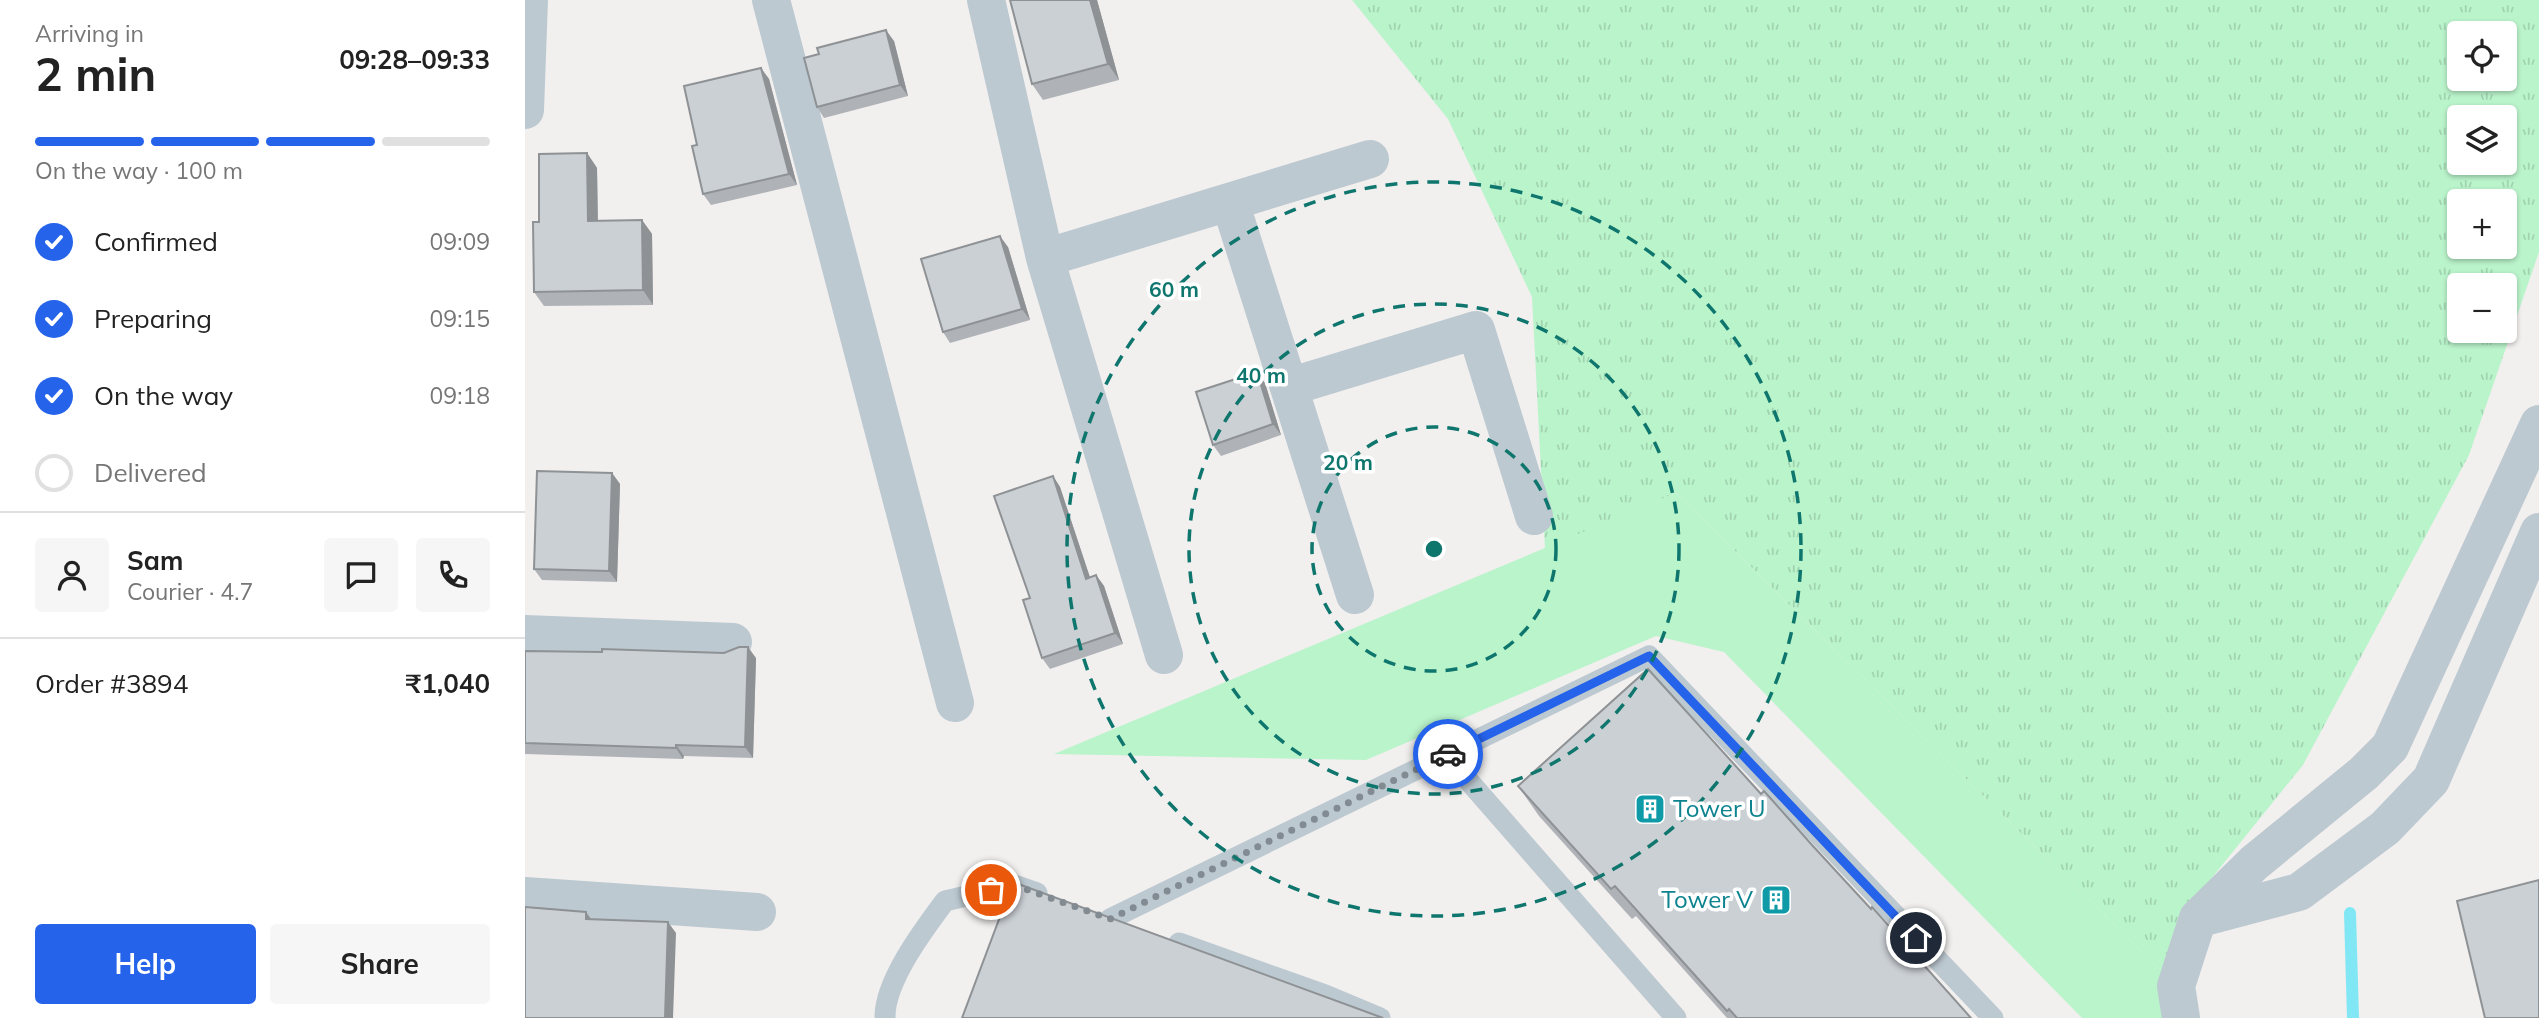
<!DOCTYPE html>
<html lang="en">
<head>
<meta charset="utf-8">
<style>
  :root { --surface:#fff; --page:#f6f6f6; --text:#222; --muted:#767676; --line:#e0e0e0; --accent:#2563eb }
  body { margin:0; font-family:Mulish,sans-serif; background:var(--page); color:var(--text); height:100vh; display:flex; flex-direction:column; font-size:26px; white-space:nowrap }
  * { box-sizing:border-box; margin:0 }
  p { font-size:23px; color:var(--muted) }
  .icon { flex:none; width:38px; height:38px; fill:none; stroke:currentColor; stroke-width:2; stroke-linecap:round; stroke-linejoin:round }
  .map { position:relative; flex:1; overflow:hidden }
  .details { display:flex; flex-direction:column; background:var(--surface); width:525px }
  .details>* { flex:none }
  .buttons { position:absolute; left:1922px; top:21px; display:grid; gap:14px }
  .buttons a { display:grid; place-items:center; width:70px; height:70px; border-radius:7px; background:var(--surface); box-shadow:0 2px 5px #0004; font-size:35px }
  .pin { position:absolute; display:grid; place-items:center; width:60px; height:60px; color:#fff; margin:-30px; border:4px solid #fff; border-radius:50%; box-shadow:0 2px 7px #0007 }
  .courier { position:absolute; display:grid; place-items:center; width:70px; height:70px; margin:-35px; border:5px solid #2563eb; border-radius:50%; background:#fff; color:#222; box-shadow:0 2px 9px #0007 }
  .headline em { font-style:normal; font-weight:700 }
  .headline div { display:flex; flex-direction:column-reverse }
  .headline { display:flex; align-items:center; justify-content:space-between; height:119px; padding:0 35px }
  h1 { font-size:46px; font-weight:700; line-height:52px }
  .bar { display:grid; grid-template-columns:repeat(4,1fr); gap:10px 7px; align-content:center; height:84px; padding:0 35px }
  .bar i { height:9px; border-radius:5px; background:var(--line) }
  .bar .on { background:var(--accent) }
  .bar p { grid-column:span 4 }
  .line { display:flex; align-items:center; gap:18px; padding:0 35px; border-top:2px solid var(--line) }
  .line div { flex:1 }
  .round { display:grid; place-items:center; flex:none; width:74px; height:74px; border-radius:7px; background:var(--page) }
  ol { padding:0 35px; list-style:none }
  li { display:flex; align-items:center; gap:21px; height:77px }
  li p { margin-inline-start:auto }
  li .icon { padding:7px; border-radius:50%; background:var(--accent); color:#fff; stroke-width:4 }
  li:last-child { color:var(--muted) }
  li i { width:38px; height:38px; border:4px solid var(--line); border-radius:50% }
  .primary-button { display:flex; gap:14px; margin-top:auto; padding:14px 35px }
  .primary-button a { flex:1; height:80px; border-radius:7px; background:var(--accent); color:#fff; font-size:28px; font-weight:700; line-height:80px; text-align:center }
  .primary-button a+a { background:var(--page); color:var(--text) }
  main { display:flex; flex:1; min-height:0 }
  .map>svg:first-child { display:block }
  .grass { fill:url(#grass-tufts); fill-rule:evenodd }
  .garden { fill:#baf4cb }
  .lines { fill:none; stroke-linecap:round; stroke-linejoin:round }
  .stream { stroke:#82e7f5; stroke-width:12 }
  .lane { stroke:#bcc9d0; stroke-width:21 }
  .street { stroke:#bcc9d0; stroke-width:38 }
  .wall { fill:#afb3b7 }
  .shaded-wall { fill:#8e9295 }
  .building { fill:#cbd0d5; stroke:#8e9295; stroke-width:2 }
  .done { stroke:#828b91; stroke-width:7; stroke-dasharray:0 12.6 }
  .route { stroke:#2563eb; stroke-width:9 }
  .ring { fill:none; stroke:#0f766e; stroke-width:3.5; stroke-dasharray:12 9 }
  .labels { text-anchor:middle; stroke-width:7; stroke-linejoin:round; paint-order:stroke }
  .culture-label { font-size:24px; fill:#0d838f; stroke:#fff; text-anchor:start }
  .centre { fill:#0f766e; stroke:#fff; stroke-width:3.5 }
  .ring-label { font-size:21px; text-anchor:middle; font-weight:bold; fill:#0f766e; stroke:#fff; stroke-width:7; stroke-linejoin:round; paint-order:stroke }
</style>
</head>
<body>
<main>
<section class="details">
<div class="headline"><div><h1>2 min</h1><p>Arriving in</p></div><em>09:28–09:33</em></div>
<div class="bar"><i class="on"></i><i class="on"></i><i class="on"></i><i></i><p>On the way · 100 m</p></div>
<ol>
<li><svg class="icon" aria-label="check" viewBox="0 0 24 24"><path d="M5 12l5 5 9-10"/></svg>Confirmed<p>09:09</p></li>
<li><svg class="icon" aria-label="check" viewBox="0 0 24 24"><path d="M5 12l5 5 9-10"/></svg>Preparing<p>09:15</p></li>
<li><svg class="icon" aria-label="check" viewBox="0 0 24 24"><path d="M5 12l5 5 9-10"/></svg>On the way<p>09:18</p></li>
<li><i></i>Delivered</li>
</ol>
<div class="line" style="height:126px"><a class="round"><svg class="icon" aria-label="person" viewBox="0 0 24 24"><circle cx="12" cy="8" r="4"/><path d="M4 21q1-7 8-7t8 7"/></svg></a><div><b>Sam</b><p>Courier · 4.7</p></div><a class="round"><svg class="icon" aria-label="chat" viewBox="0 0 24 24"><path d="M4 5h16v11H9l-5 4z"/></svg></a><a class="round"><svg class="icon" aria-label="phone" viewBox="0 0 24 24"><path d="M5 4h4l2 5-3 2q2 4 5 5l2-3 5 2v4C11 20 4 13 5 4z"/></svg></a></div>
<div class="line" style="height:91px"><div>Order #3894</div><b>₹1,040</b></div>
<div class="primary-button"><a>Help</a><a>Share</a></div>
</section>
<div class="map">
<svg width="2014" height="1018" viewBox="0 0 2014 1018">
  <defs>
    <pattern id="grass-tufts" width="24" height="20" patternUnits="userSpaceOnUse" patternTransform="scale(1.75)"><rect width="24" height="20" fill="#baf4cb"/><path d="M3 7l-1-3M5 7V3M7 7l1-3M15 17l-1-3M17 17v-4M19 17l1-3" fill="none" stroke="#a1d3b1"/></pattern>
  </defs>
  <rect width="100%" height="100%" fill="#f2efef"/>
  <path class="grass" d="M827,0H2014V252L1944,455L1778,765L1652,921L1651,986L1151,493L1020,549L1007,297L923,119ZM1934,33H1979V79H1934ZM1934,117H1979V163H1934ZM1934,201H1979V247H1934ZM1934,285H1979V331H1934Z"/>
  <path class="garden" d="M1151,493L1651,986L1656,1018H1557L1199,652L1131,636L841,760L529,754Z"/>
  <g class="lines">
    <path class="stream" d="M1825,913L1828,1018"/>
    <path class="lane" d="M921,755L1151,1018
      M585,919L1124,656L1468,1018
      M654,943L800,995L855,1018
      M360,1018C359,982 399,929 420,901L489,885L512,893"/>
    <path class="street" d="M246,0L430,703
      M461,0L520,258L639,655
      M0,110L4,0
      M705,202L830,595
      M520,258L845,159
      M764,387L951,330L1009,516
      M0,634L208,642
      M0,896L232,912
      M1676,918L1774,892L1860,828L1906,780L2014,532
      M1656,1018L1651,986L1673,918L1729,863L1839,773L1865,747L2014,424"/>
  </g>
  <path class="wall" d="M572,0L594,80L518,100L507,84Z
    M369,41L383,96L299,118L292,107Z
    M236,68L244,79L272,185L186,205L178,194L172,145Z
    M62,153L72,168L73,221L117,220L127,234L128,305L19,306L9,292L14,222Z
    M483,247L505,320L425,343L418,332Z
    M740,383L756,435L696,456L688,445Z
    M87,473L95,484L92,582L17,580L9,569Z
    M528,476L535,487L565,577L571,575L579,586L598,644L525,669L517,658L505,598Z
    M0,651L231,658L228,758L159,756L158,759L0,754Z
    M993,786L1236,794L1287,845L1446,1018H1202L1111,916L1107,919L1014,816Z"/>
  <path class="shaded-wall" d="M565,0H572L594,80L583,64Z
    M361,30L369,41L383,96L375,85Z
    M236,68L244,79L272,185L264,174Z
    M62,153L72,168L73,235L63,221Z
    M117,220L127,234L128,305L118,290Z
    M475,236L483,247L505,320L497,309Z
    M732,372L740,383L756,435L748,424Z
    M87,473L95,484L92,582L84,571Z
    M528,476L535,487L569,590L561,579Z
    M571,575L579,586L598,644L590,633Z
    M223,647L231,658L228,758L220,747Z
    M151,745L159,756L158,759L151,748Z
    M61,912L69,923L61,919Z
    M143,922L151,933L148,1018H140Z"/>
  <path class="building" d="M485,0H565L583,64L507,84Z
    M361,30L375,85L292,107L279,58L294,54L292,48Z
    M236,68L264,174L178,194L167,146L172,145L159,86Z
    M62,153L63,221L117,220L118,290L9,292L8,222H14V154Z
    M475,236L497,309L418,332L396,259Z
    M732,372L748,424L688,445L671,392Z
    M12,471L87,473L84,571L9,569Z
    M528,476L561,579L571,575L590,633L517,658L498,600L505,598L469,496Z
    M214,647H223L220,747L151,745V748L0,743V651L77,652V649L199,653Z
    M1123,669L1236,794L1239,791L1287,845L1346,909L1347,907L1446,1018H1212L1204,1009L1202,1011L1090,886L1086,889L993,786Z
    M2014,880V1018H1960L1932,901Z
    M488,882L858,1018H437Z
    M0,907L61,912V919L143,922L140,1018H0Z"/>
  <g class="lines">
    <path class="done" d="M466,890L489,885L585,919L923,754"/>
    <path class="route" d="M923,754L1124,656L1391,938"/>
  </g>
  <g class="ring">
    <circle cx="909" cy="549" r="122"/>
    <circle cx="909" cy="549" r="245"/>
    <circle cx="909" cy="549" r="367"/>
  </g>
  <defs>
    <g id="building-square" transform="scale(1.575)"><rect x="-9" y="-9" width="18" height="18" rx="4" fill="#0f9aa8" stroke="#fff"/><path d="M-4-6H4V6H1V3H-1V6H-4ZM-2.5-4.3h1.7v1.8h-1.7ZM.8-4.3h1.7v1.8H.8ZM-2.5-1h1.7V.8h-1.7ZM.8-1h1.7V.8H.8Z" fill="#fff"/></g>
  </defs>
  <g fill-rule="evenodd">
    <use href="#building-square" x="1125" y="809"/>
    <use href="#building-square" x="1251" y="900"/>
  </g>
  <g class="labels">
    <g class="culture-label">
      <text x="1148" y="817">Tower U</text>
      <text x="1228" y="908" text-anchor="end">Tower V</text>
    </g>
  </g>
  <circle cx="909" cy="549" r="10" class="centre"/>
  <g class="ring-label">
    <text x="649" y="297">60 m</text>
    <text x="736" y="383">40 m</text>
    <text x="823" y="470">20 m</text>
  </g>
</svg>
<div class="buttons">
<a><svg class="icon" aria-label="locate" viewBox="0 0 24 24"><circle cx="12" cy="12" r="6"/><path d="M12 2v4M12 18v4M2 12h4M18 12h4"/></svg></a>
<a><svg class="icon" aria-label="layers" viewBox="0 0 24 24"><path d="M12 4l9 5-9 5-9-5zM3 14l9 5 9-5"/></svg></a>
<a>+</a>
<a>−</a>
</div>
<div class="pin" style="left:466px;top:890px;background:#ea580c"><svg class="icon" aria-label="bag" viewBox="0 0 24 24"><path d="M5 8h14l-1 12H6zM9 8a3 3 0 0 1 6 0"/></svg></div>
<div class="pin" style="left:1391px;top:938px;background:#1f2937"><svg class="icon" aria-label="home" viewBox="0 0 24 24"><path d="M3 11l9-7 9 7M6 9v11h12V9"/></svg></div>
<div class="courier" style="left:923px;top:754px"><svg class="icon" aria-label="car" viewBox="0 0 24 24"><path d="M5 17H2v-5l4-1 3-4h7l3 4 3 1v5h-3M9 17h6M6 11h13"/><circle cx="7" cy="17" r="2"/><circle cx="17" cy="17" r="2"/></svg></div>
</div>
</main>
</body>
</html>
